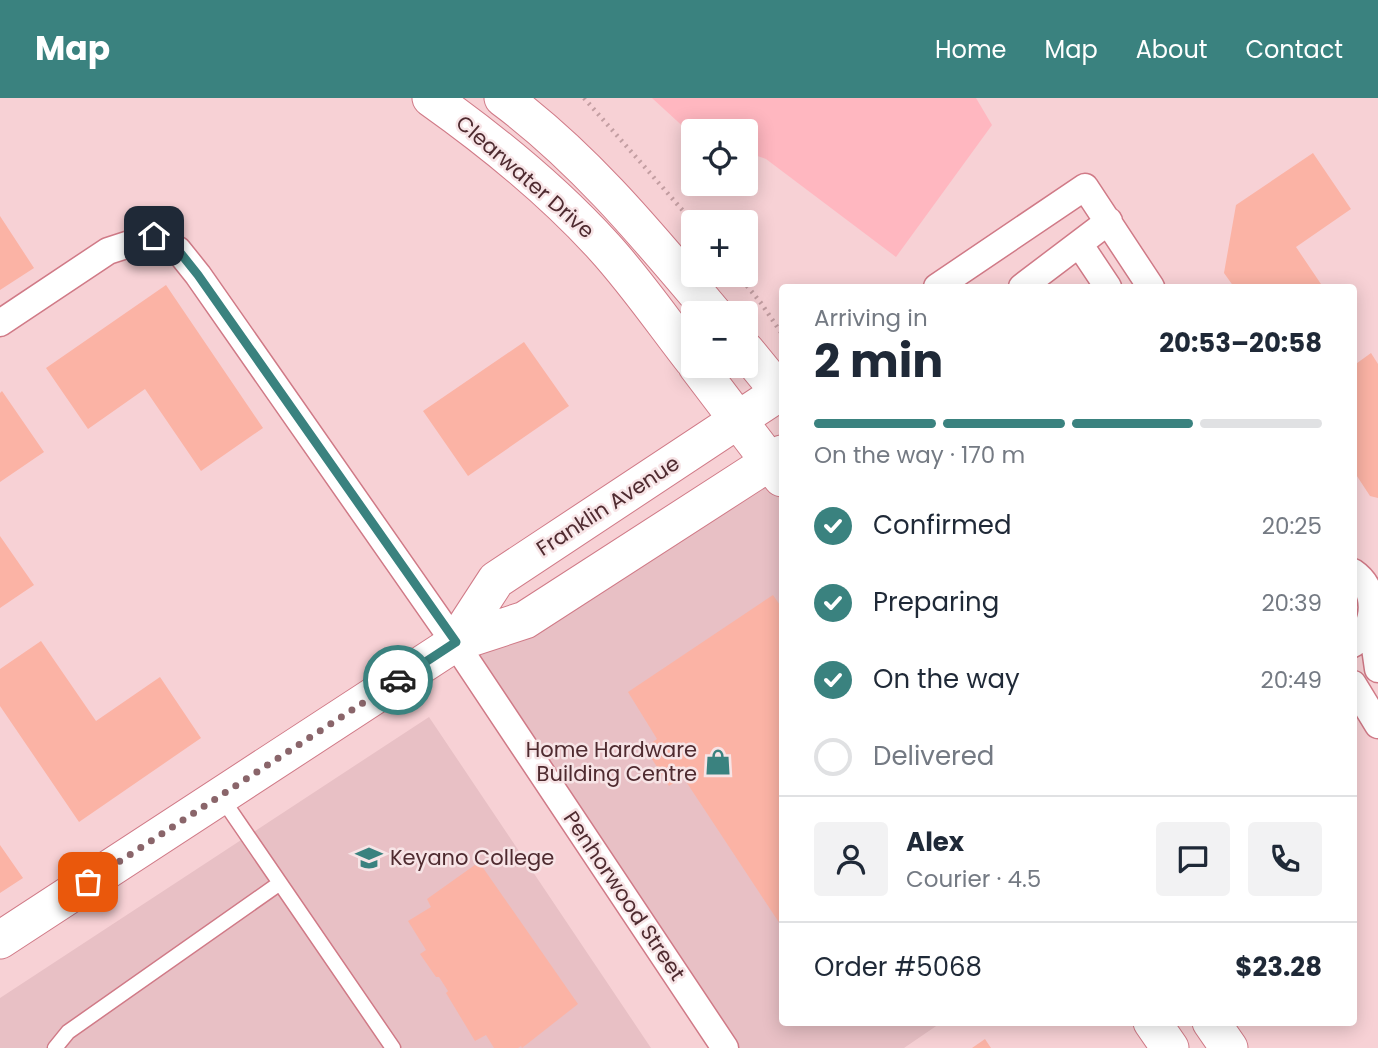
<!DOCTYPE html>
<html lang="en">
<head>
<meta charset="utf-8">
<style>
  :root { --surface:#fff; --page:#f2f2f3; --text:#1f2937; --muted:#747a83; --line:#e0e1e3; --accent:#3a827f }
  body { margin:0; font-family:Poppins,sans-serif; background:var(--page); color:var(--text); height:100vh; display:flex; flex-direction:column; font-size:26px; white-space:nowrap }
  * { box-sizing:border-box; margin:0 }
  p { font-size:23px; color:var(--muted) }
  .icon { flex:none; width:38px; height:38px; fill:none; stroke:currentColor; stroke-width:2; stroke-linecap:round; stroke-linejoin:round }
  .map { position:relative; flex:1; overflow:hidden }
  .sheet { position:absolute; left:779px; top:186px; width:578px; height:742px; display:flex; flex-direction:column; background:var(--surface); border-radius:7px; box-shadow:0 4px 18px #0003 }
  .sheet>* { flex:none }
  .controls { position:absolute; left:681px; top:21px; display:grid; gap:14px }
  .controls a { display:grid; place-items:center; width:77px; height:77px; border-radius:7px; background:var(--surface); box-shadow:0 4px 18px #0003; font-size:35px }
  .pin { position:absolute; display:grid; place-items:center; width:60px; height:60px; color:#fff; margin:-30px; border-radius:14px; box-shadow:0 4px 10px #0006 }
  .courier { position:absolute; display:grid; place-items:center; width:70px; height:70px; margin:-35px; border:5px solid #3a827f; border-radius:50%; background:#fff; color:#222; box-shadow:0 2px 9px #0007 }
  .head em { font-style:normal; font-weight:700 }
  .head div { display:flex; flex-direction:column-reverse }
  .head { display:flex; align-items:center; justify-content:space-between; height:119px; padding:0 35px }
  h1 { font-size:46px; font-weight:700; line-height:52px }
  .bar { display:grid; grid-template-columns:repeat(4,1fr); gap:10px 7px; align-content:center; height:84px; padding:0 35px }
  .bar i { height:9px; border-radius:5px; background:var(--line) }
  .bar .active { background:var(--accent) }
  .bar p { grid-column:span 4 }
  .line { display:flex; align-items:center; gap:18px; padding:0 35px; border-top:2px solid var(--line) }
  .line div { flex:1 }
  .round { display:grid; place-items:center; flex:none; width:74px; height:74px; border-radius:7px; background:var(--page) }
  ol { padding:0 35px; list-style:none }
  li { display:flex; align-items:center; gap:21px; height:77px }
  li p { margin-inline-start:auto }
  li .icon { padding:7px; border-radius:50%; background:var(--accent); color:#fff; stroke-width:4 }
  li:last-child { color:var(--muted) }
  li i { width:38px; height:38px; border:4px solid var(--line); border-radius:50% }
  header { display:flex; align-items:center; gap:42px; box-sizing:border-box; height:98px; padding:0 35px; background:var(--accent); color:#fff }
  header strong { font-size:33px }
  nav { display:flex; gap:38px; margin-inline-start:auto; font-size:24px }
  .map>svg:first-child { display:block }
  .built { fill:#e8c0c5 }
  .green { fill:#ffb7c0 }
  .building { fill:#fbb3a5 }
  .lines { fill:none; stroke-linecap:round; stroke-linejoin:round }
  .service-casing { stroke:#d07a87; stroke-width:17 }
  .minor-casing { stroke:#d07a87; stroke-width:29 }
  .secondary-casing { stroke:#d07a87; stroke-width:39 }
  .path { stroke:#c39ea2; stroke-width:4.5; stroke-dasharray:2 5; stroke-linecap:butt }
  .service { stroke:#fff; stroke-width:14 }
  .minor { stroke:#fff; stroke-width:26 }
  .secondary { stroke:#fff; stroke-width:37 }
  .done { stroke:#8a656a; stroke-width:7; stroke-dasharray:0 12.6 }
  .route { stroke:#3a827f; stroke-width:9 }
  .labels { text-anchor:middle; stroke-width:5; stroke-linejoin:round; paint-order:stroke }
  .street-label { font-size:21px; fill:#4f2b30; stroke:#f7e4e6 }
  .poi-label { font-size:21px; fill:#4f2b30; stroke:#f7e4e6; text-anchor:end }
</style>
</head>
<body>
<header>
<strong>Map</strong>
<nav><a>Home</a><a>Map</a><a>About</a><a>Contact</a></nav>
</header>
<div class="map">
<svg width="1378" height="950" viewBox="0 0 1378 950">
  <rect width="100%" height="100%" fill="#f7d1d5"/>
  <path class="built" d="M771,364L782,380V924H942L904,950H725L455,545Z
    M429,619L651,950H0V900Z"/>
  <path class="green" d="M652,0H976L992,27L896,159L766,61L746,54V33L689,34Z"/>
  <path class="building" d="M1313,55L1351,111L1296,149L1323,189H1234L1224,175L1236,107Z
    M0,118L34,170L0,192Z
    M166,187L263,330L201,373L145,291L88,331L46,270Z
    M524,244L569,308L468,378L423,313Z
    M1371,255L1378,266V400L1370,398L1353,372V268Z
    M2,293L44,354L0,384V295Z
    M0,438L34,487L0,510Z
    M773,497L782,510V829L683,679L669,688L645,650L657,641L628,594Z
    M41,543L96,623L160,579L201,640L79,724L0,608V571Z
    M0,747L23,780L0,795Z
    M479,764L578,906L522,950L521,948L518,950H494L486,937L475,943L446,895L448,893L439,879H436L420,856L426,852L408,823L431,809L427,801Z
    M985,941L991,950H972Z"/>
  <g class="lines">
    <g class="service-casing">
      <path id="service" d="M221,699L393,950
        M55,950L68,934L280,785"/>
    </g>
    <g class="minor-casing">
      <path id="minor" d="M1080,147L1108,189
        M937,189L1085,89L1151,189
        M1022,189L1109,123
        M0,225L108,153L154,138L178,152L198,177L455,545L725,950
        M1353,474C1378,491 1378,527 1353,546
        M1372,529L1378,571
        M1353,586L1378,627"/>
    </g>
    <g class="secondary-casing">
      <path id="secondary" d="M431,0C493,44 553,93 604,149C636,184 664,225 693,262
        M503,0C584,60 648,138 713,215
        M746,253L782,297
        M697,268L782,380
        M455,545L496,482L780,294
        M0,842L455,545L525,522L782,356
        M1152,924L1170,950
        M1211,924L1229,950"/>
    </g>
    <path class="path" d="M584,0L693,124
      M738,177L761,205L782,236"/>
    <use href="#service" class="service"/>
    <use href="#minor" class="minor"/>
    <use href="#secondary" class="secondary"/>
  </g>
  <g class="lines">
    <path class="done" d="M88,784L398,582"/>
    <path class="route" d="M154,138L178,152L198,177L456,544L398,582"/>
  </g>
  <defs>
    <g id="shop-bare" transform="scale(2.1)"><path d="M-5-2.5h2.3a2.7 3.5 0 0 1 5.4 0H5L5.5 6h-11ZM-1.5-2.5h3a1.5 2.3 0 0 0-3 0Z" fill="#3a827f" stroke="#f7e4e6" stroke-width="2.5" paint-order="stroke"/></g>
    <g id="university-bare" transform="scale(2.1)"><path d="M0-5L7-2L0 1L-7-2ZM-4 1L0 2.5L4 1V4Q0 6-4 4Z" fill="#3a827f" stroke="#f7e4e6" stroke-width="2.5" paint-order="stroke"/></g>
  </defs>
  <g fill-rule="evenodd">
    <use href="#shop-bare" x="718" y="664"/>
    <use href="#university-bare" x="369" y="760"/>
  </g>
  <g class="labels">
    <g class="street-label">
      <text transform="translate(525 79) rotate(41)" y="7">Clearwater Drive</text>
      <text transform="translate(608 408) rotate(-33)" y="7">Franklin Avenue</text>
      <text transform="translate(624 798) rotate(56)" y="7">Penhorwood Street</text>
    </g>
    <g class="poi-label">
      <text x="697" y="659">Home Hardware<tspan x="697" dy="24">Building Centre</tspan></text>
      <text x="390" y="767" text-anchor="start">Keyano College</text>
    </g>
  </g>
</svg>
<div class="controls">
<a><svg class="icon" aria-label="locate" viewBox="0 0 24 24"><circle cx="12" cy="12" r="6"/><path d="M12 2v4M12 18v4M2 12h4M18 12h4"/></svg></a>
<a>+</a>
<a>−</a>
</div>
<div class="pin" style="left:88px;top:784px;background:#ea580c"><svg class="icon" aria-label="bag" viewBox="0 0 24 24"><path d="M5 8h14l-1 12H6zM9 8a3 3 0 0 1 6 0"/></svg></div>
<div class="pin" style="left:154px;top:138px;background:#1f2937"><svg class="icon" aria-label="home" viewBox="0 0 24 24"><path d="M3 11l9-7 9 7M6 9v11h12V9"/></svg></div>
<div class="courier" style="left:398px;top:582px"><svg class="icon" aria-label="car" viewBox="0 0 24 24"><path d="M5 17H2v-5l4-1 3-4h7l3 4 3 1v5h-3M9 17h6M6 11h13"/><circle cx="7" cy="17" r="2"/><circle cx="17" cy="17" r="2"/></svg></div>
<section class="sheet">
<div class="head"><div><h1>2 min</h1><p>Arriving in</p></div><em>20:53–20:58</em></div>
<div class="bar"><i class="active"></i><i class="active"></i><i class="active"></i><i></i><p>On the way · 170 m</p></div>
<ol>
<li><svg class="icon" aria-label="check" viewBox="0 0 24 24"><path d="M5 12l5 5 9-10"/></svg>Confirmed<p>20:25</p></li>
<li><svg class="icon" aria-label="check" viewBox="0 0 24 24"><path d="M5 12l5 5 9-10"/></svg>Preparing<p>20:39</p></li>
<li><svg class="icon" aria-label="check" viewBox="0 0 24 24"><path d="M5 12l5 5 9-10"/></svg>On the way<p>20:49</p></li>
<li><i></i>Delivered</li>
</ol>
<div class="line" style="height:126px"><a class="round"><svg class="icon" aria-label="person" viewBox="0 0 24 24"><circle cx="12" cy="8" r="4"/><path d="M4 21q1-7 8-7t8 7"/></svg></a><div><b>Alex</b><p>Courier · 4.5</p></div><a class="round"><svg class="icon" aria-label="chat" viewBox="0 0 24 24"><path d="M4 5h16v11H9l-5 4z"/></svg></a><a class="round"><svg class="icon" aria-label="phone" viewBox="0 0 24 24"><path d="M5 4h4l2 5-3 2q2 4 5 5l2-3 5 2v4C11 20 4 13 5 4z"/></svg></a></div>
<div class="line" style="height:91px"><div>Order #5068</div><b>$23.28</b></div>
</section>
</div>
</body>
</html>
